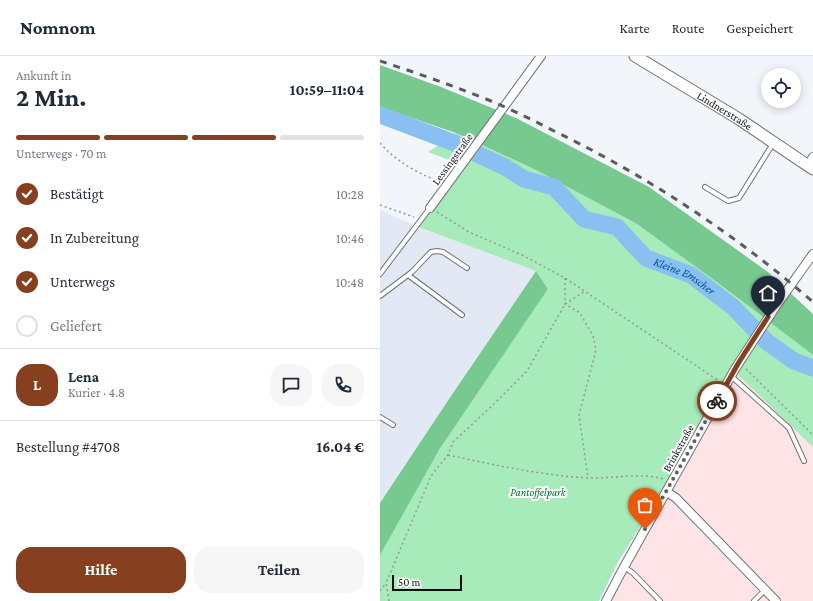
<!DOCTYPE html>
<html lang="de">
<head>
<meta charset="utf-8">
<style>
  :root { --surface:#fff; --page:#f6f6f7; --text:#1f2937; --muted:#747a83; --line:#e0e1e3; --accent:#863f1f }
  body { margin:0; font-family:"Crimson Pro",serif; background:var(--page); color:var(--text); height:100vh; display:flex; flex-direction:column; font-size:15px; white-space:nowrap }
  * { box-sizing:border-box; margin:0 }
  p { font-size:13px; color:var(--muted) }
  .icon { flex:none; width:22px; height:22px; fill:none; stroke:currentColor; stroke-width:2; stroke-linecap:round; stroke-linejoin:round }
  .map { position:relative; flex:1; overflow:hidden }
  .panel { display:flex; flex-direction:column; background:var(--surface); width:380px }
  .panel>* { flex:none }
  .buttons { position:absolute; left:381px; top:12px; display:grid; gap:8px }
  .buttons a { display:grid; place-items:center; width:40px; height:40px; border-radius:50%; background:var(--surface); box-shadow:0 2px 10px #0003; font-size:20px }
  .scale { position:absolute; left:12px; bottom:10px; width:70px; box-sizing:border-box; padding-left:4px; border:2px solid #0e0f10; border-top:0; font-size:11px; line-height:14px; white-space:nowrap; color:#0e0f10; -webkit-text-stroke:3px #fff; paint-order:stroke }
  .pin { position:absolute; display:grid; place-items:center; width:34px; height:34px; color:#fff; margin:-41px -17px; border-radius:50% 50% 50% 0; rotate:-45deg; box-shadow:0 0 4px #0007 }
  .pin .icon { rotate:45deg }
  .courier { position:absolute; display:grid; place-items:center; width:40px; height:40px; margin:-20px; border:3px solid #863f1f; border-radius:50%; background:#fff; color:#222; box-shadow:0 1px 5px #0007 }
  .head em { font-style:normal; font-weight:700 }
  .head div { display:flex; flex-direction:column-reverse }
  .head { display:flex; align-items:center; justify-content:space-between; height:68px; padding:0 16px }
  h1 { font-size:26px; font-weight:700; line-height:30px }
  .bar { display:grid; grid-template-columns:repeat(4,1fr); gap:6px 4px; align-content:center; height:48px; padding:0 16px }
  .bar i { height:5px; border-radius:3px; background:var(--line) }
  .bar .active { background:var(--accent) }
  .bar p { grid-column:span 4 }
  .line { display:flex; align-items:center; gap:10px; padding:0 16px; border-top:1px solid var(--line) }
  .line div { flex:1 }
  .round { display:grid; place-items:center; flex:none; width:42px; height:42px; border-radius:16px; background:var(--page) }
  ol { padding:0 16px; list-style:none }
  li { display:flex; align-items:center; gap:12px; height:44px }
  li p { margin-inline-start:auto }
  li .icon { padding:4px; border-radius:50%; background:var(--accent); color:#fff; stroke-width:4 }
  li:last-child { color:var(--muted) }
  li i { width:22px; height:22px; border:2px solid var(--line); border-radius:50% }
  .primary-button { display:flex; gap:8px; margin-top:auto; padding:8px 16px }
  .primary-button a { flex:1; height:46px; border-radius:16px; background:var(--accent); color:#fff; font-size:16px; font-weight:700; line-height:46px; text-align:center }
  .primary-button a+a { background:var(--page); color:var(--text) }
  header { display:flex; align-items:center; gap:24px; box-sizing:border-box; height:56px; padding:0 20px; background:var(--surface); border-bottom:1px solid var(--line) }
  header strong { font-size:19px }
  nav { display:flex; gap:22px; margin-inline-start:auto; font-size:14px }
  main { display:flex; flex:1; min-height:0 }
  .map>svg:first-child { display:block }
  .built { fill:#e2e9f4 }
  .industrial { fill:#fee3e7 }
  .green { fill:#a7ebba }
  .forest { fill:#78c990 }
  .lines { fill:none; stroke-linecap:round; stroke-linejoin:round }
  .river { stroke:#8abff2; stroke-width:17 }
  .lane-casing { stroke:#6f7275; stroke-width:6 }
  .street-casing { stroke:#6f7275; stroke-width:10 }
  .secondary-casing { stroke:#6f7275; stroke-width:13 }
  .path { stroke:#95979a; stroke-width:1.5; stroke-dasharray:2 3; stroke-linecap:butt }
  .lane { stroke:#fff; stroke-width:4 }
  .street { stroke:#fff; stroke-width:8 }
  .secondary { stroke:#fff; stroke-width:11 }
  .rail { stroke:#5a5b5d; stroke-width:3; stroke-dasharray:7 7; stroke-linecap:butt }
  .done { stroke:#5e6062; stroke-width:4; stroke-dasharray:0 7.2 }
  .route { stroke:#863f1f; stroke-width:5 }
  .labels { text-anchor:middle; stroke-width:4; stroke-linejoin:round; paint-order:stroke }
  .street-label { font-size:11px; fill:#0e0f10; stroke:#fff }
  .park-label { font-size:11px; font-style:italic; fill:#066936; stroke:#fff }
  .water-label { font-size:12px; font-style:italic; fill:#03538d; stroke:#fff }
</style>
</head>
<body>
<header>
<strong>Nomnom</strong>
<nav><a>Karte</a><a>Route</a><a>Gespeichert</a></nav>
</header>
<main>
<section class="panel">
<div class="head"><div><h1>2 Min.</h1><p>Ankunft in</p></div><em>10:59–11:04</em></div>
<div class="bar"><i class="active"></i><i class="active"></i><i class="active"></i><i></i><p>Unterwegs · 70 m</p></div>
<ol>
<li><svg class="icon" aria-label="check" viewBox="0 0 24 24"><path d="M5 12l5 5 9-10"/></svg>Bestätigt<p>10:28</p></li>
<li><svg class="icon" aria-label="check" viewBox="0 0 24 24"><path d="M5 12l5 5 9-10"/></svg>In Zubereitung<p>10:46</p></li>
<li><svg class="icon" aria-label="check" viewBox="0 0 24 24"><path d="M5 12l5 5 9-10"/></svg>Unterwegs<p>10:48</p></li>
<li><i></i>Geliefert</li>
</ol>
<div class="line" style="height:72px"><b class="round" style="background:var(--accent);color:#fff">L</b><div><b>Lena</b><p>Kurier · 4.8</p></div><a class="round"><svg class="icon" aria-label="chat" viewBox="0 0 24 24"><path d="M4 5h16v11H9l-5 4z"/></svg></a><a class="round"><svg class="icon" aria-label="phone" viewBox="0 0 24 24"><path d="M5 4h4l2 5-3 2q2 4 5 5l2-3 5 2v4C11 20 4 13 5 4z"/></svg></a></div>
<div class="line" style="height:52px"><div>Bestellung #4708</div><b>16.04 €</b></div>
<div class="primary-button"><a>Hilfe</a><a>Teilen</a></div>
</section>
<div class="map">
<svg width="433" height="545" viewBox="0 0 433 545">
  <rect width="100%" height="100%" fill="#f2f5f9"/>
  <path class="built" d="M0,154L36,170L156,215L69,343L0,447Z"/>
  <path class="industrial" d="M356,317L433,391V545H231Z"/>
  <path class="green" d="M76,77L156,114L257,168L338,227L433,299V391L356,317L238,506L219,545H0V495L59,394L168,233L156,215L36,170L83,109L48,96Z"/>
  <path class="forest" d="M0,9L61,31L136,62L269,131L388,216L433,258V299L338,227L257,168L156,114L76,77L0,51Z
    M156,215L168,233L59,394L0,499V447L69,343Z"/>
  <g class="lines">
    <path class="river" id="s1" d="M0,59L72,86L125,111L144,123L174,131L204,163L237,171L266,202L311,219L353,251L387,286L414,305L433,312"/>
    <g class="lane-casing">
      <path id="lane" d="M325,131L348,145L359,142L394,86
        M0,218L50,152
        M28,219L82,259
        M0,240L32,216L51,196L57,195L63,196L87,212
        M351,320L409,372L424,405
        M0,361L13,369
        M244,511L253,517L280,545
        M374,545L385,534"/>
    </g>
    <g class="street-casing">
      <path id="street" d="M428,109L433,101
        M50,152L161,0
        M287,436L296,442L396,545
        M226,545L244,511L355,313L396,250L433,198"/>
    </g>
    <g class="secondary-casing">
      <g id="secondary">
        <path id="s2" d="M255,0L359,63L433,113"/>
      </g>
    </g>
    <path class="path" d="M0,87C16,105 35,116 58,125
      M0,149L34,161
      M57,156L89,176L142,199L185,222L339,325
      M185,222V248L200,257L213,280L216,294L199,359L208,422
      M366,313L433,379
      M68,399C114,409 160,419 207,422C233,423 258,416 284,423
      M0,535L6,527
      M9,545L6,527L51,420L68,399L73,386L113,349L147,315L185,248L205,235"/>
    <use href="#lane" class="lane"/>
    <use href="#street" class="street"/>
    <use href="#secondary" class="secondary"/>
    <path class="rail" d="M0,5C37,17 74,30 111,45C132,54 153,64 174,75C267,120 355,178 433,246"/>
  </g>
  <g class="lines">
    <path class="done" d="M265,473L337,345"/>
    <path class="route" d="M337,345L359,306L388,261"/>
  </g>
  <g class="labels">
    <g class="street-label">
      <text dy="4" stroke="none"><textPath href="#s2" startOffset="105">Lindnerstraße</textPath></text>
      <text transform="translate(72 103) rotate(-54)" y="4">Lessingstraße</text>
      <text transform="translate(298 392) rotate(-61)" y="4">Brinkstraße</text>
    </g>
    <g class="park-label">
      <text x="158" y="440">Pantoffelpark</text>
    </g>
    <g class="water-label">
      <text dy="4" stroke="none"><textPath href="#s1" startOffset="352">Kleine Emscher</textPath></text>
    </g>
  </g>
</svg>
<div class="buttons">
<a><svg class="icon" aria-label="locate" viewBox="0 0 24 24"><circle cx="12" cy="12" r="6"/><path d="M12 2v4M12 18v4M2 12h4M18 12h4"/></svg></a>
</div>
<div class="scale">50 m</div>
<div class="pin" style="left:265px;top:473px;background:#ea580c"><svg class="icon" aria-label="bag" viewBox="0 0 24 24"><path d="M5 8h14l-1 12H6zM9 8a3 3 0 0 1 6 0"/></svg></div>
<div class="pin" style="left:388px;top:261px;background:#1f2937"><svg class="icon" aria-label="home" viewBox="0 0 24 24"><path d="M3 11l9-7 9 7M6 9v11h12V9"/></svg></div>
<div class="courier" style="left:337px;top:345px"><svg class="icon" aria-label="bike" viewBox="0 0 24 24"><circle cx="6" cy="16" r="4"/><circle cx="18" cy="16" r="4"/><path d="M6 16l4-8h5l3 8M10 8l3 8H6M13 5h3"/></svg></div>
</div>
</main>
</body>
</html>
